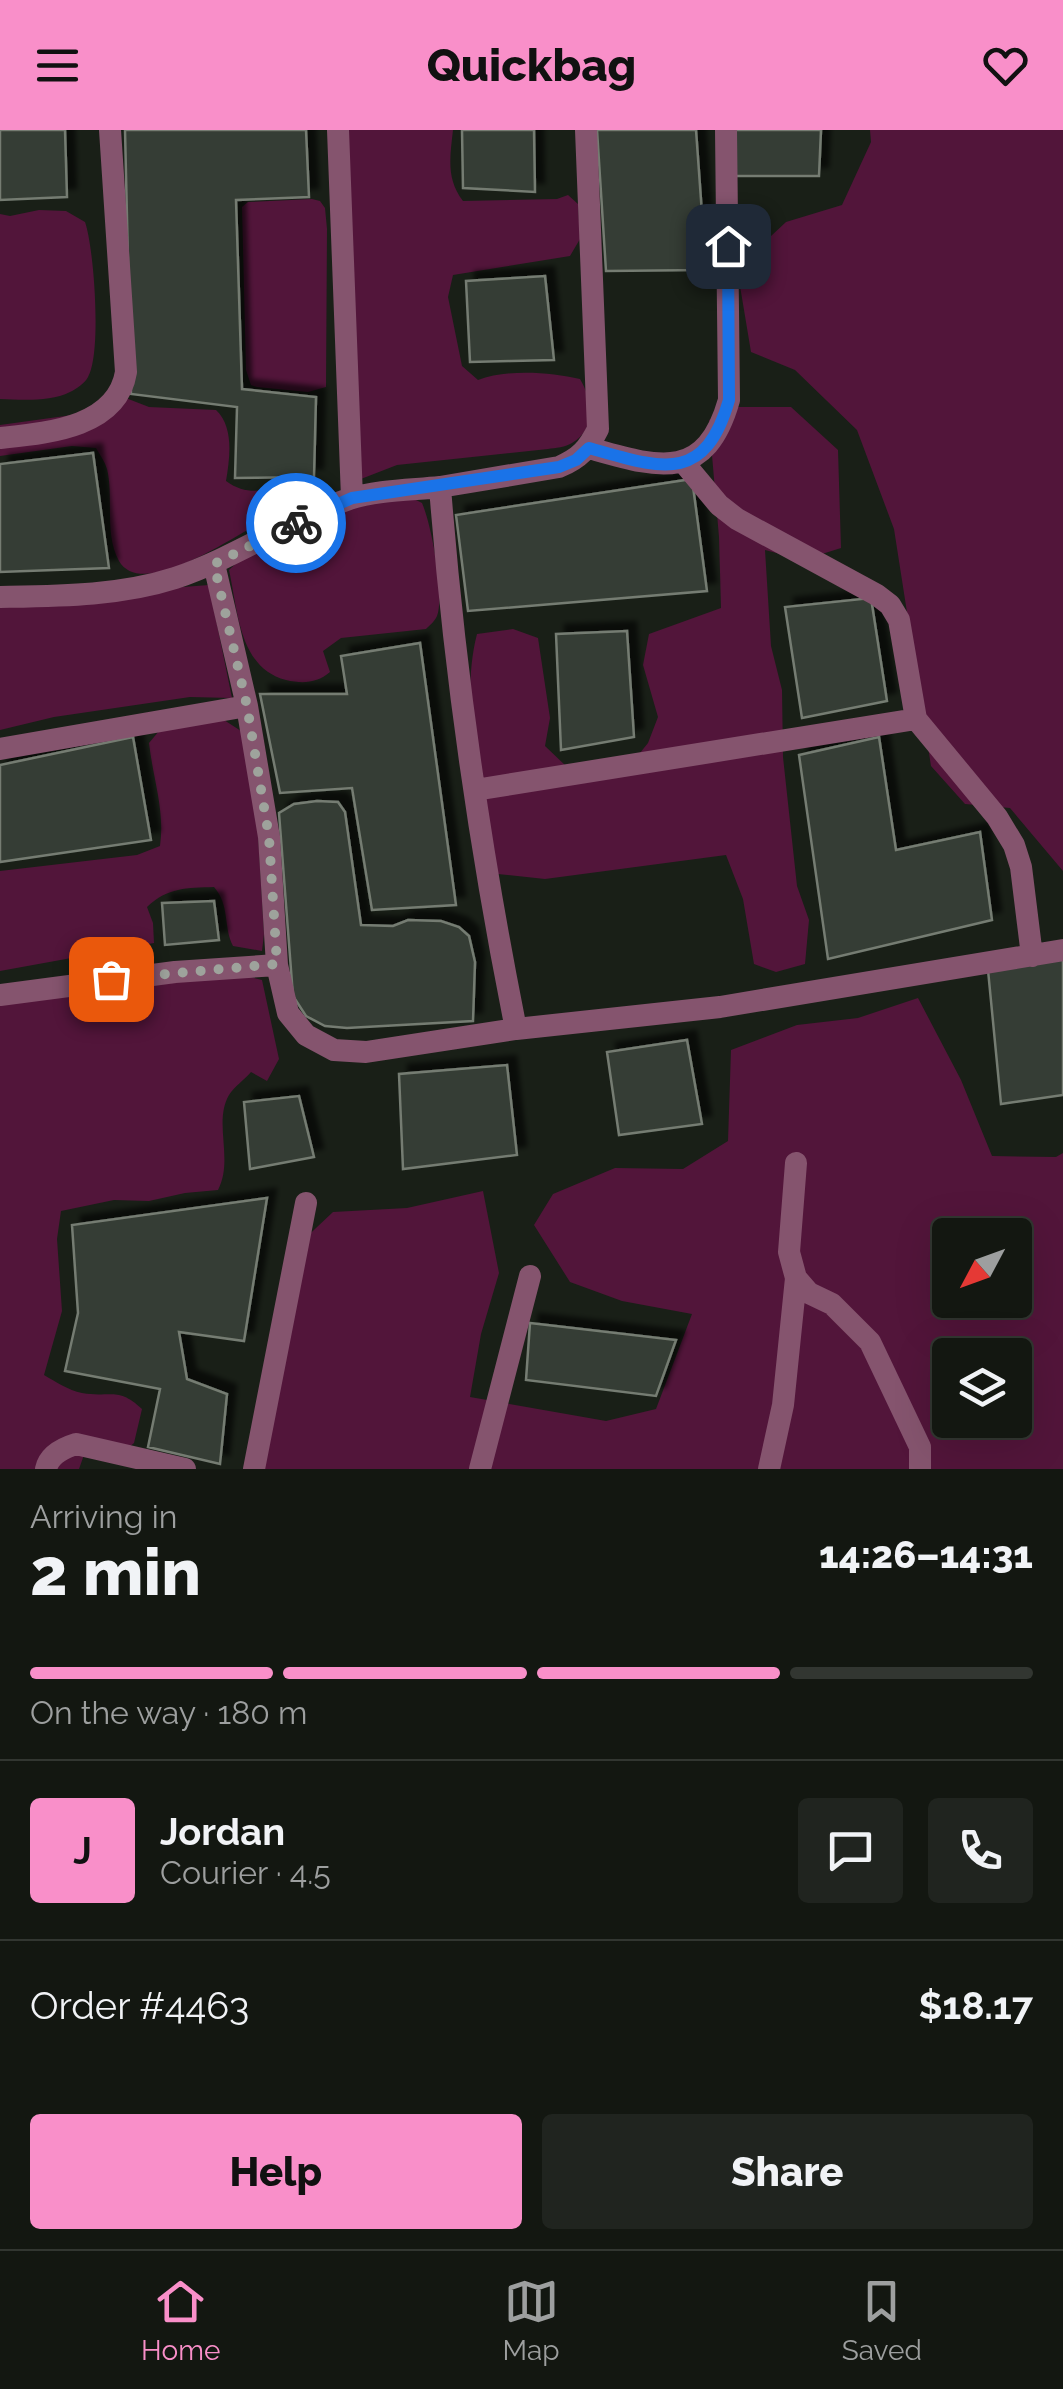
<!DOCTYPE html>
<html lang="en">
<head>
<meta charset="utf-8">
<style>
  :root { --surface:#131711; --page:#20241f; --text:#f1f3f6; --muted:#9d9f9f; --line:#323631; --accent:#f98fc9 }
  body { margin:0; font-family:Raleway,sans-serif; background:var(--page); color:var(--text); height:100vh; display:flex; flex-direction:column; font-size:38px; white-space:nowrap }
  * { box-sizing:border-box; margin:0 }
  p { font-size:32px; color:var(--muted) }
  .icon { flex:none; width:55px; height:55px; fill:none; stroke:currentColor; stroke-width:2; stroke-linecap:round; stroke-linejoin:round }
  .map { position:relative; height:1339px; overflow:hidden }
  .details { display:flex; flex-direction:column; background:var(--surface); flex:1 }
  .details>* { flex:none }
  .needle { width:65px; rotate:229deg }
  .controls { position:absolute; left:932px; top:1088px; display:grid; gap:20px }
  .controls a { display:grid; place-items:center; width:100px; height:100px; border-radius:10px; background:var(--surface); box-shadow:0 10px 40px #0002,0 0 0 2px var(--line); font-size:50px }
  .pin { position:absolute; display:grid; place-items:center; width:85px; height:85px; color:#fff; margin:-42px; border-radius:20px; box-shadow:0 5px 15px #0006 }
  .courier { position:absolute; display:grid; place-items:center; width:100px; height:100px; margin:-50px; border:8px solid #1a73e8; border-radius:50%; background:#fff; color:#222; box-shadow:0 2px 12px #0007 }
  .head em { font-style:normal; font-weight:800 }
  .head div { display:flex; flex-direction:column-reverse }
  .head { display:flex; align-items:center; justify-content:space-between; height:170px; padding:0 30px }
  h1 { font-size:65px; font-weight:800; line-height:75px }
  .bar { display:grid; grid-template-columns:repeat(4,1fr); gap:15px 10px; align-content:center; height:120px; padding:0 30px }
  .bar i { height:12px; border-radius:8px; background:var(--line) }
  .bar .active { background:var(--accent) }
  .bar p { grid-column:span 4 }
  .line { display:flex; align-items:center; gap:25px; padding:0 30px; border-top:2px solid var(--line) }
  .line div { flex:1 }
  .round { display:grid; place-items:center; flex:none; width:105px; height:105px; border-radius:10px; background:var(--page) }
  .button { display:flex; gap:20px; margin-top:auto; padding:20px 30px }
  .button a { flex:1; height:115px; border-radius:10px; background:var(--accent); color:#111; font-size:40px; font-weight:800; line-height:115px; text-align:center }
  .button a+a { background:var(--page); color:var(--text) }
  header { display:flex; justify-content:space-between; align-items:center; height:130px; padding:0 30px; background:var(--accent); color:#111; font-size:45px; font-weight:800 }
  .dock { display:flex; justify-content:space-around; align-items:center; height:140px; border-top:2px solid var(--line); background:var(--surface); font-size:28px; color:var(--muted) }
  .dock a { display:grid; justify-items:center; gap:5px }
  .dock .active { color:var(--accent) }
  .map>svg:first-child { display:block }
  .green { fill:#52153a; fill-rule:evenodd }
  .building { fill:#363d34; stroke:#747c72; stroke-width:2.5; filter:url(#shadow) }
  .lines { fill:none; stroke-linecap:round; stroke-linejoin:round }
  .street { stroke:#85546e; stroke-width:22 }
  .done { stroke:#9ea39c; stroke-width:10; stroke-dasharray:0 18 }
  .route { stroke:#1a73e8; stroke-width:12 }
</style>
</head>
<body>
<header><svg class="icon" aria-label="menu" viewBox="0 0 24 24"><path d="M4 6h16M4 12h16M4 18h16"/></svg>Quickbag<svg class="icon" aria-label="heart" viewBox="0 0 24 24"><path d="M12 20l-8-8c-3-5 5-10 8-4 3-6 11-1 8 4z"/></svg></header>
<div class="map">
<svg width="1063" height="1339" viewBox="0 0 1063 1339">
  <defs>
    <filter id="shadow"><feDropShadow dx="9" dy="-9" stdDeviation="2.5" flood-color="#0009"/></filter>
  </defs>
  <rect width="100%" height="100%" fill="#191f17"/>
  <path class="green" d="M334,0H453C450,27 446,49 463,71L557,69L568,65L578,74L580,109L570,126L453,145L448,167L462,236L478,250C507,239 550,242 580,249C592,269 597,299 572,313C566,317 555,318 548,319L397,335L348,354Z
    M870,0H1063V741L1010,678L965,674L931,636L894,399L857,300L795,240L751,222L737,138L786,92L842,75L871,12Z
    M312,69L320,71L325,78L327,99L326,257L308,262L257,257L251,255L246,240L242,77L248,72Z
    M39,80L66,81L85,92C94,117 102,224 88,247C86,252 75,260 70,262C50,272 22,270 0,269V84L10,86Z
    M118,265L149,277L216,280C234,297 230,327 226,351C261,377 287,340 329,364C303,376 275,385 251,398C225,412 141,469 119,431C104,404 114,368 107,339C105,332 100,325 96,318L72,316L0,326V295L94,282Z
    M735,277H791L838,320L841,418L803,430L765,420L771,516L782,560L783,627L797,756L809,790L805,834L776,842L754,834L743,769L726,725L545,749L488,743C481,671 459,573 477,504L513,499L538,508L550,588L545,616L567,637L627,639L648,613L658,587L643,535L649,504L721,478L719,407L709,290Z
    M404,364L422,373C431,393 445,465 437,486C435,491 430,495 426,499L341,508L323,521L330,542C317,553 303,554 286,550C239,538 238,481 229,440C266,402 352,377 404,364Z
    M209,455L232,568L190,567L54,587L0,600V471Z
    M224,590L241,601L257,688L264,804L262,821L233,816C223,796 230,775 214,757C187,758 168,757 147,777L153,793L154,813L0,841V741L137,725L160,716C165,680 153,649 149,613L159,601Z
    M237,844L262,850L279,929L267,951L251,942C245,949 234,957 229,965C213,993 234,1029 218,1060L185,1063L149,1071L114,1070L61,1081L57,1109L62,1181L44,1245C56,1252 68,1260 82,1263C110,1268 118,1256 142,1279L134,1313L114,1330L85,1322L79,1339H0V868Z
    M918,868L961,950L992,1026L1056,1027L1063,1023V1339H248L298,1115L333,1082L407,1078L483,1061L499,1143L481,1204L470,1267L606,1291L656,1279L692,1184L622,1171L570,1152L534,1095L553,1064L615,1038L683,1039L728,1011L731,920L797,895L858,888ZM950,1105H1015V1170H950ZM950,1225H1015V1290H950Z"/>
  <path class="building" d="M0,0H65L67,67L0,70Z
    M125,0H306L309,67L236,70L242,259L316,267L314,347L235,348L237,277L131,264Z
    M462,0H534L535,62L463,58Z
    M597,0H696L706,140L606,141Z
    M734,0H821L819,46H735Z
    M545,146L554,230L470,232L466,151Z
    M93,323L109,438L0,442V334Z
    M692,349L707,461L468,481L456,385Z
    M871,468L887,571L802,588L785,477Z
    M627,501L634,607L561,620L556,504Z
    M420,513L456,775L372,780L352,658L280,663L260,564H347L341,526Z
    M133,607L151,710L0,732V635Z
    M879,607L896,720L980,702L992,790L828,829L799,625Z
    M317,671L338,672L345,682L361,795L393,796L408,790L441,791L459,797L469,806L475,832L473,891L347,898L325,896L306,886L293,866L279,683L294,674Z
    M214,771L219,810L165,815L162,773Z
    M1063,826V965L1001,974L988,840Z
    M687,910L702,994L619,1005L607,922Z
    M507,935L517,1025L403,1039L399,944Z
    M299,966L314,1027L250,1039L244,972Z
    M267,1068L244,1211L179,1202L187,1249L227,1264L220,1334L148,1317L160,1259L65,1241L78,1183L72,1095Z
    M530,1193L676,1210L656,1266L526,1250Z"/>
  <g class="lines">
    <path class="street" d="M338,0L352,368
      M0,308C46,303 117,298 126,242L110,0
      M589,318C657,337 705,354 729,270L726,0
      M684,333L719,375L737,389L877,465L890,475L899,490L916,589L997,687L1014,715L1021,737L1032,826
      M440,357L559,337C580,328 588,319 598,299L586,0
      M214,434L247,576
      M0,467C58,466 119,466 175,448C235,428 289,390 349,369C377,360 411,360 440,357C454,538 480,720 516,899
      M0,619L247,576L269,707L277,835
      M475,660L916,589
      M0,865L175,842L277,835L288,883L306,905L334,920L366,922L516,899L720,877L1063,820
      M796,1033L789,1122L796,1148L809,1163L832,1174L870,1212L920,1317V1339
      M46,1339C49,1325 63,1318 76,1314L185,1339
      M254,1339L306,1073
      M480,1339L530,1146
      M769,1339L783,1275L796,1148"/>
  </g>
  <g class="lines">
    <path class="done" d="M111,849L277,834L269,707L247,576L214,434L296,393"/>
    <path class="route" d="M296,393L352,368L559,337L576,330L589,318C658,337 704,357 729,270L728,116"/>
  </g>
</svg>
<div class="controls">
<a><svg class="needle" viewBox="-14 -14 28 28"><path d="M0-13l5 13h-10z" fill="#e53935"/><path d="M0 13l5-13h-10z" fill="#9d9f9f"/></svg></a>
<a><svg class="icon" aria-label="layers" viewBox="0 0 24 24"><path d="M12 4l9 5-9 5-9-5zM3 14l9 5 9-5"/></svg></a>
</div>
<div class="pin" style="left:111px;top:849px;background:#ea580c"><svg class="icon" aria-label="bag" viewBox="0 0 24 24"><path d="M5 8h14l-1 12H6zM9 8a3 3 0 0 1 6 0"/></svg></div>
<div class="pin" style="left:728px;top:116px;background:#1f2937"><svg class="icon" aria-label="home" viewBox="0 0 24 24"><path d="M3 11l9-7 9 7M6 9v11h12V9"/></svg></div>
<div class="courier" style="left:296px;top:393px"><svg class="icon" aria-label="bike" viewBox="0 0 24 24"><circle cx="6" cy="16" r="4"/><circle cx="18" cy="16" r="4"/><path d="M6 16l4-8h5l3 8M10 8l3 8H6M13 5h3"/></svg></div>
</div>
<section class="details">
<div class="head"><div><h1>2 min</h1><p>Arriving in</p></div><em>14:26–14:31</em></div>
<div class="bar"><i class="active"></i><i class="active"></i><i class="active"></i><i></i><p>On the way · 180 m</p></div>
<div class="line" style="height:180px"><b class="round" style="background:var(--accent);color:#111">J</b><div><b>Jordan</b><p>Courier · 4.5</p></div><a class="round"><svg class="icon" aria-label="chat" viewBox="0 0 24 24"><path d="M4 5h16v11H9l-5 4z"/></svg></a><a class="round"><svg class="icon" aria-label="phone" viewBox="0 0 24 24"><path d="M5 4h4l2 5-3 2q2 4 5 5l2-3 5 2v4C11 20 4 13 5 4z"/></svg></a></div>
<div class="line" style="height:130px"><div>Order #4463</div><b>$18.17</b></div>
<div class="button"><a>Help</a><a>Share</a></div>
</section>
<nav class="dock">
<a class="active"><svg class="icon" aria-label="home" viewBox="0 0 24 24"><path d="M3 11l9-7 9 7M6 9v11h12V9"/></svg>Home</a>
<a><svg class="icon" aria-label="map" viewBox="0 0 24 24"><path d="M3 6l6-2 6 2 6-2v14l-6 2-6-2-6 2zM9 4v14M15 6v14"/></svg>Map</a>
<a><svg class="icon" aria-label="saved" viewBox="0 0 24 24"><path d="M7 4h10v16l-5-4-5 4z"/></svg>Saved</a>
</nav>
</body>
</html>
